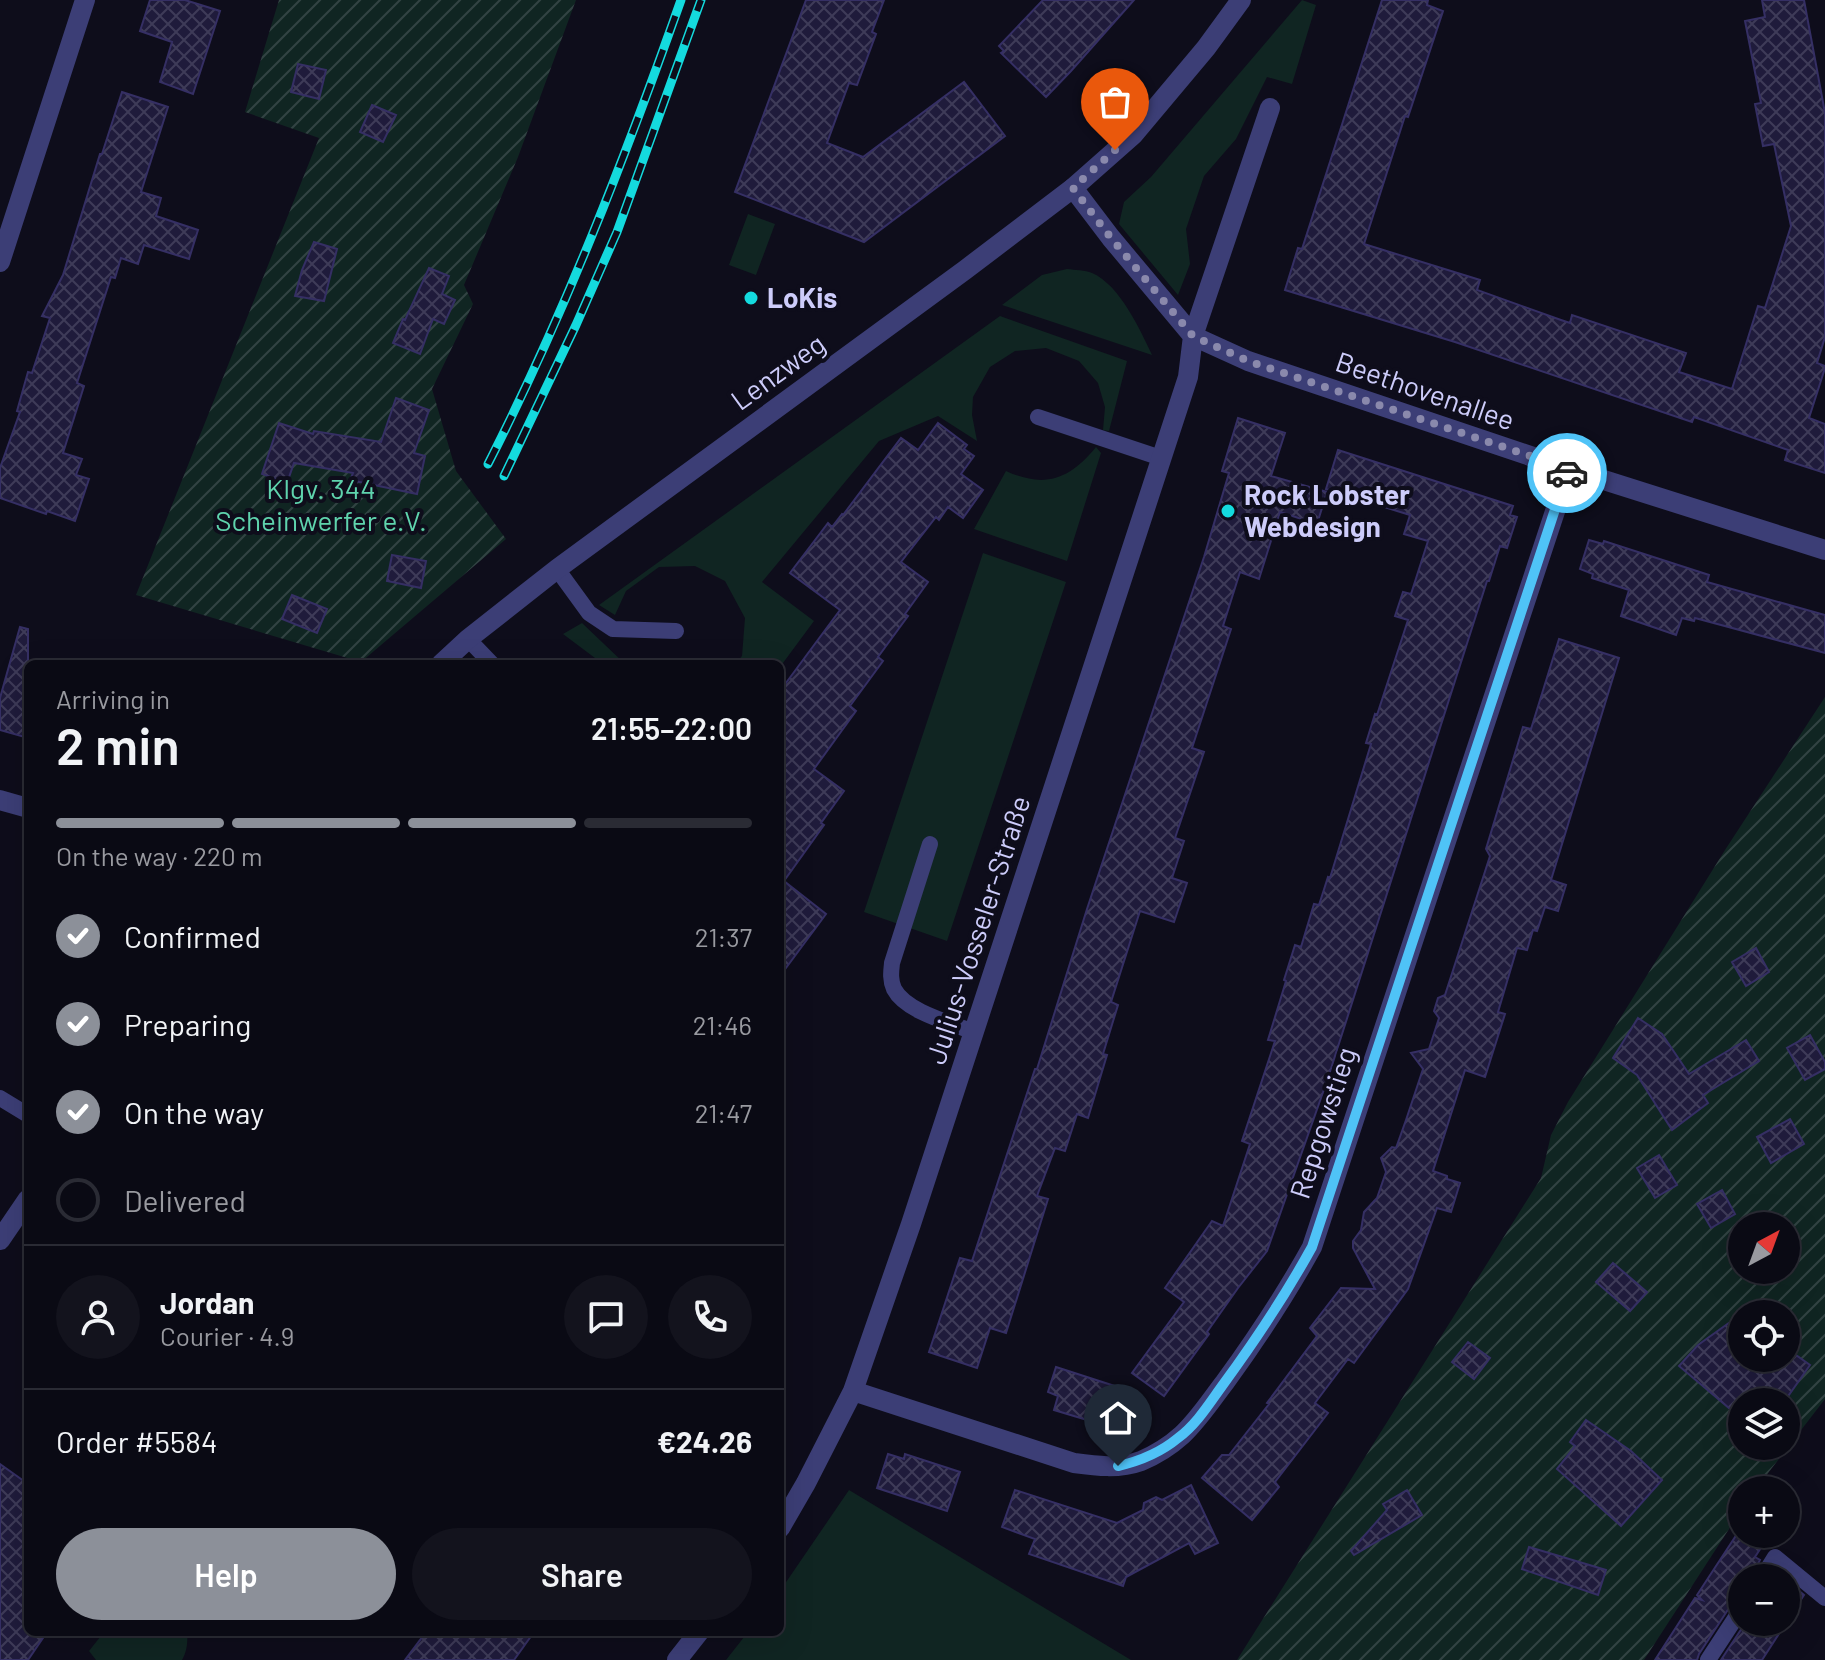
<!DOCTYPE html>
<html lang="en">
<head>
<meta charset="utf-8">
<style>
  :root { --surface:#0a0a14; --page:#13131d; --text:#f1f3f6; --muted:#999aa0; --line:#2a2b34; --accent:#8c9099 }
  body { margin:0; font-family:Barlow,sans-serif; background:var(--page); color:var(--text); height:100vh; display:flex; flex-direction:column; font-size:30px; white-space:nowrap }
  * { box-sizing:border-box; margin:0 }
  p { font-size:26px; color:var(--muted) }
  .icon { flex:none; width:44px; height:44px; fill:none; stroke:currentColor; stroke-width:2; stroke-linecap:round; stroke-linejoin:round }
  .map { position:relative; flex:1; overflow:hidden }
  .side { position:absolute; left:24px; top:660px; width:760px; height:976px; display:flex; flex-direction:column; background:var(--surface); border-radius:12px; box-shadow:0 8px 32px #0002,0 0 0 2px var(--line) }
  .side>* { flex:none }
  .needle { width:52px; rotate:41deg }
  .buttons { position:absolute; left:1728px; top:1212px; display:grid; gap:16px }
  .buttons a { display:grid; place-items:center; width:72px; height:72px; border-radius:50%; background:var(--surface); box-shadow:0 8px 32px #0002,0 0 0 2px var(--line); font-size:40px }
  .pin { position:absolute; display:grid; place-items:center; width:68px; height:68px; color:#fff; margin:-82px -34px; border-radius:50% 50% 50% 0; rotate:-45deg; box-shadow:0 0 8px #0007 }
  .pin .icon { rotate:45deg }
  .courier { position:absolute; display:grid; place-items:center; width:80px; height:80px; margin:-40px; border:6px solid #4fc3f7; border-radius:50%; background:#fff; color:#222; box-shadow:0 2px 10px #0007 }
  .headline em { font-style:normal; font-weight:600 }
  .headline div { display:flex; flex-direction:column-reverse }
  .headline { display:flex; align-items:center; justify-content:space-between; height:136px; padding:0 32px }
  h1 { font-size:52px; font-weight:600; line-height:60px }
  .bar { display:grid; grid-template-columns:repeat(4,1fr); gap:12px 8px; align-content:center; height:96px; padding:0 32px }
  .bar i { height:10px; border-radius:6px; background:var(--line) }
  .bar .on { background:var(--accent) }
  .bar p { grid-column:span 4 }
  .line { display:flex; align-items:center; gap:20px; padding:0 32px; border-top:2px solid var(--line) }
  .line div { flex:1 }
  .round { display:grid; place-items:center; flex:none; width:84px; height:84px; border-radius:42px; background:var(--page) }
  ol { padding:0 32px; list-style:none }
  li { display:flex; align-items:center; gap:24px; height:88px }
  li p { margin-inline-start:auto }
  li .icon { padding:8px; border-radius:50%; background:var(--accent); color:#fff; stroke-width:4 }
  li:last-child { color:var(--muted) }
  li i { width:44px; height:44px; border:4px solid var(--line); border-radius:50% }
  .cta { display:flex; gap:16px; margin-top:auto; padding:16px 32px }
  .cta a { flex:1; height:92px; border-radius:48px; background:var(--accent); color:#fff; font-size:32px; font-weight:600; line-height:92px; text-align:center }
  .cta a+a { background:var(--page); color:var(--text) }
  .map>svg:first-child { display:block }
  .green { fill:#102522 }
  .garden { fill:url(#garden-furrows); fill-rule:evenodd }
  .building { fill:url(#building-cross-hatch); stroke:#352f64; stroke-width:2 }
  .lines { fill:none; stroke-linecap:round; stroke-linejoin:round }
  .service { stroke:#3c3e76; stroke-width:16 }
  .minor { stroke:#3c3e76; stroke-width:20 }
  .tertiary { stroke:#3c3e76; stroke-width:20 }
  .rail-casing { stroke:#14dade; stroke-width:9 }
  .rail { stroke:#0e0d1b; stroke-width:6; stroke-dasharray:18; stroke-linecap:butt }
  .done { stroke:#8a89ac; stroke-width:8; stroke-dasharray:0 14.4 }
  .route { stroke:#4fc3f7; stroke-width:10 }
  .poi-dot { fill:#14dade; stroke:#0e0d1b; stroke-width:3 }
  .labels { text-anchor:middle; stroke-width:8; stroke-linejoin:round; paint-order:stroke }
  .poi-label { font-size:28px; font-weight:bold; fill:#cdccfa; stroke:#0e0d1b; text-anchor:start }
  .street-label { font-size:28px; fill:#cdccfa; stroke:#0e0d1b }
  .park-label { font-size:28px; fill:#5fd3ad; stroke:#0e0d1b }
</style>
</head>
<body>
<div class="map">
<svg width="1825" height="1660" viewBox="0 0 1825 1660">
  <defs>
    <pattern id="garden-furrows" width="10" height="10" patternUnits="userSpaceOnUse" patternTransform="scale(2)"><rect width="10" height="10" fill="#102522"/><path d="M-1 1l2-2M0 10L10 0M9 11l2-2" fill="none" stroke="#324343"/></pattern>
    <pattern id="building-cross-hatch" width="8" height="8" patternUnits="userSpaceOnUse" patternTransform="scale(2)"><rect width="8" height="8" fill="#1f1b3b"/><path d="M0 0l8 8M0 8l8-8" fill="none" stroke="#3e3b58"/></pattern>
  </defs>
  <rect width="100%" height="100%" fill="#0e0d1b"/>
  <path class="green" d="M1302,0L1316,5L1292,84L1267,77L1236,139L1204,176L1186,229L1190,264L1178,295L1119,224L1124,202L1151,177Z
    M748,214L775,224L756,275L729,265Z
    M1067,269C1075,270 1085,270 1092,273C1120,285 1140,330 1152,355L1002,305L1042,275Z
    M1000,316L1127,361L1109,431L1103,430L1105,407L1098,383L1079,361L1046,348L1015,351L990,367L973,397L972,415L977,441L938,416L879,441L762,582L814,621L780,667V664H735L742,656L745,618L725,581L695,566L659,567L626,591L615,615L599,605Z
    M1096,447L1101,453L1067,561L974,529L1006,471C1045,489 1070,479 1096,447Z
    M983,553L1066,582L947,941L864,912Z
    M582,623L625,664H603L563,634Z
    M849,1490L1131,1660H726L748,1632H780V1591Z
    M104,1632H187C188,1641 187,1652 182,1660H96L89,1651Z"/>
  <path class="garden" d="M279,0H576L518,157L464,285L473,304L432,389L456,471L506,539L361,662L136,595L319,138L245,112Z
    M1825,697V1399L1755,1490H1742V1509L1644,1660H1237L1541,1178L1551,1135L1568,1102L1725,850ZM1742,1226H1786V1270H1742ZM1742,1314H1786V1358H1742ZM1742,1402H1786V1446H1742Z"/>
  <path class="building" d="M150,0H185L220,11L193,94L160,82L172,42L140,31Z
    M806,0H884L872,32L876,34L857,85L849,83L827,143L863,157L964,82L1005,136L864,242L735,192Z
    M1043,0H1134L1071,71L1046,97L1001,53L1004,51L999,46Z
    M1382,0H1428L1427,5L1443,11L1408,117L1405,116L1364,244L1480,280L1477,290L1561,320L1570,323L1572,315L1686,353L1679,372L1732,389L1758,306L1765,308L1791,226L1774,144L1763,146L1755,104L1761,103L1745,21L1765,17L1762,0H1804L1825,113V337L1817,363L1825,366V368L1809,418L1825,424V473L1785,460L1788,450L1694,417L1692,422L1455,342L1285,290L1298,248L1302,249Z
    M298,64L326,70L319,99L291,92Z
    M122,92L168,107L141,192L161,198L156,216L198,230L189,259L144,245L138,264L121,258L115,278L111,277L77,383L84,386L63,453L82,459L76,475L89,479L75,521L47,511L46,514L0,498V468L20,412L17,411L28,372L32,373L33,370L50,318L42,316L63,275L100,154H102Z
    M372,105L396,115L383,142L360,132Z
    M314,242L337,249L324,301L295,296L302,270Z
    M429,268L449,276L442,294L455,300L444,324L433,319L420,354L393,343L403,319L405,320Z
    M396,398L429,410L414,453L425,456L417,494L350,480L353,473L294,463L287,483L262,474L279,423L313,434L314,431L381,442Z
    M1238,418L1285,433L1271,476L1327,492L1317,524L1280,512L1259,579L1240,572L1223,626L1231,629L1192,748L1204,752L1175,838L1184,841L1172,878L1187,883L1174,922L1140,911L1111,1002L1118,1005L1103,1054L1107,1055L1088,1118L1077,1114L1065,1151L1055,1148L1037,1196L1048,1199L1006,1333L990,1328L977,1368L929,1352L960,1258L972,1261L1035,1069H1037L1087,909L1204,557L1229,473L1222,471Z
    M938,423L967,445L964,449L974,456L961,474L983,490L963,518L948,507L939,520L936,517L901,562L928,582L905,614L908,616L878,657L883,661L850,706L856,711L814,769L844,791L821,823L824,825L784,881L826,914L780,976V691L840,610L790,573L828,523L832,527L842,514L843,515L901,438L918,450Z
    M1338,450L1513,506L1510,515L1517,517L1507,548L1500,546L1489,581H1487L1327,1081L1267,1251L1238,1288L1207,1332L1209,1334L1164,1396L1132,1373L1184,1302L1165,1288L1212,1221L1223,1226L1250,1144L1242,1141L1275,1041L1268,1040L1286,981L1284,980L1295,945L1301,947L1314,904L1319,905L1328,877L1330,878L1371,744L1366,743L1375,714L1377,715L1408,620L1395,616L1403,592L1411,594L1428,541L1404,534L1410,515L1326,489Z
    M1589,540L1603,544L1604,541L1709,575L1707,582L1825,615V653L1695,618L1694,621L1682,618L1676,635L1621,616L1629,590L1592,578L1593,574L1580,569Z
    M392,555L426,561L421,588L387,581Z
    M292,595L327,609L317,633L282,619Z
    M20,627L28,629V738L0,730V698Z
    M1559,639L1619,658L1551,880L1566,885L1558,911L1545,907L1537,931L1533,930L1527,950L1517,948L1498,1012L1505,1014L1485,1077L1465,1070L1433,1171L1447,1176V1179L1460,1183L1451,1212L1437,1208L1408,1289L1354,1363L1348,1359L1315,1403L1328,1413L1275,1482L1279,1487L1252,1520L1202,1478L1222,1455H1229L1269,1404L1267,1403L1317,1336L1310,1328L1341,1288L1375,1289L1353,1248V1241L1361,1230L1364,1212L1377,1198L1386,1172L1381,1158L1392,1147L1396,1148L1406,1120L1423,1069L1411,1053L1429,1049L1439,1018L1434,1011L1438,998L1445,995L1490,856L1486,849L1523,727L1531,729Z
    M1756,948L1769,972L1746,986L1732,962Z
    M1638,1018L1662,1034L1689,1074L1746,1040L1759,1061L1703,1095L1708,1103L1672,1130L1637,1075L1613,1058Z
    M1810,1035L1825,1062V1069L1805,1080L1787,1048Z
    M1790,1119L1804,1144L1771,1163L1757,1137Z
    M1659,1155L1677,1185L1655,1198L1637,1168Z
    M1722,1190L1735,1214L1711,1228L1697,1204Z
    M1613,1263L1647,1292L1630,1311L1596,1282Z
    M1740,1315L1742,1317V1358H1786V1348L1810,1365L1784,1402H1742V1419L1679,1366L1698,1345Z
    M1468,1342L1490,1358L1474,1379L1452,1362Z
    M1056,1367L1130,1391L1117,1429L1054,1410L1058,1396L1048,1392Z
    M1586,1420L1631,1451L1662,1480L1621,1526L1557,1469L1575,1446L1570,1442Z
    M888,1454L904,1459L905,1454L960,1472L947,1511L877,1488Z
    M0,1464L28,1484V1632H47L28,1660H0Z
    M1191,1485L1218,1543L1195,1554L1189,1543L1126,1577L1123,1586L1029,1554L1035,1539L1002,1527L1015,1490L1117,1523L1143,1510L1144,1503L1156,1497L1162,1500Z
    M1407,1490L1422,1515L1354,1555L1351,1551L1387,1510L1383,1504Z
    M1741,1528L1742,1534H1750L1764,1543L1755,1557L1760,1560L1751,1578H1742V1597L1733,1602L1699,1654L1697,1660H1655L1695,1598L1702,1600L1697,1595Z
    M1529,1547L1606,1570L1598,1595L1522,1569Z
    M1786,1580L1804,1595L1762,1660H1721L1746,1622H1786Z
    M426,1632H534L514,1660H405Z"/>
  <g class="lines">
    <path class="service" d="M1038,417L1161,458
      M557,569L589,613L613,629L676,631
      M468,639L492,664
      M930,844L892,963C891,972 890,980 894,989C906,1012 951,1023 974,1032
      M0,1098L28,1115
      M1762,1578L1775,1557L1825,1598
      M1708,1660L1742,1608"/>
    <path class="minor" d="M1270,108L1193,336L1248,361L1569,469L1825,550
      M0,262L85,0
      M0,800L28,808
      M853,1391L1074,1463C1096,1466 1119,1469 1141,1461C1155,1455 1171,1445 1182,1435C1199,1419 1211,1400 1225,1382C1257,1338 1286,1294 1312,1247L1569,469
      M780,1528L806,1483L853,1391L911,1224L1188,377L1193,336L1111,238L1073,188
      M677,1660L699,1632"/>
    <path class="tertiary" d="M441,664L468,639L557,569L965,270L1073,188L1133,135L1206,48L1241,0
      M0,1240L28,1199"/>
    <g class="rail-casing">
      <path id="rail" d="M488,464C564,315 625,158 681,0
        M504,476L576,325L617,232L701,0"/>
    </g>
    <use href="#rail" class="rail"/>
  </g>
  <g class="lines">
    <path class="done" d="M1115,150L1073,188L1111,238L1193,336L1248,361L1569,469L1567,473"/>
    <path class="route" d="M1118,1466C1140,1461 1160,1453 1178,1438C1196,1425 1209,1404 1222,1386C1255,1341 1285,1296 1312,1247L1567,473"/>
  </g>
  <g class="poi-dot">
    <circle cx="751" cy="298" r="8"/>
    <circle cx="1228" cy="511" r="8"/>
  </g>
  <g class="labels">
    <g class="poi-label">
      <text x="767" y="308">LoKis</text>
      <text x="1244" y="505">Rock Lobster<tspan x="1244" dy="32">Webdesign</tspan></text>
    </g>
    <g class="street-label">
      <text transform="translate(778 372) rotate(-36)" y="10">Lenzweg</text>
      <text transform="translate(1425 391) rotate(19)" y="10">Beethovenallee</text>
      <text transform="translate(978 930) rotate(-72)" y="10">Julius-Vosseler-Straße</text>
      <text transform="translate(1323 1123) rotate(-72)" y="10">Repgowstieg</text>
    </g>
    <g class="park-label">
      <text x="321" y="499">Klgv. 344<tspan x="321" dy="32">Scheinwerfer e.V.</tspan></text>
    </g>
  </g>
</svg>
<div class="buttons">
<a><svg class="needle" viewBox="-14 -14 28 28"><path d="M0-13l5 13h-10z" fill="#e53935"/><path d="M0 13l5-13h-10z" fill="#999aa0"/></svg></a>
<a><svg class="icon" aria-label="locate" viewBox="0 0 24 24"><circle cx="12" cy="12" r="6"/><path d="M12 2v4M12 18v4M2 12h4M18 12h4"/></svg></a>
<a><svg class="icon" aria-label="layers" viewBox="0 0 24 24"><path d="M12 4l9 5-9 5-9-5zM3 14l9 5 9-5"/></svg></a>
<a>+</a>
<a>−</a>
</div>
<div class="pin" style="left:1115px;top:150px;background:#ea580c"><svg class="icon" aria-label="bag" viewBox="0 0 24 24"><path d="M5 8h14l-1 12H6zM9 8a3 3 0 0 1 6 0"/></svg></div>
<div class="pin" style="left:1118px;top:1466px;background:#1f2937"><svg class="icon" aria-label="home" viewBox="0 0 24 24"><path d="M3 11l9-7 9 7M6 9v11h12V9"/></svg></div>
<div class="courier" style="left:1567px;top:473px"><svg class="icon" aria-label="car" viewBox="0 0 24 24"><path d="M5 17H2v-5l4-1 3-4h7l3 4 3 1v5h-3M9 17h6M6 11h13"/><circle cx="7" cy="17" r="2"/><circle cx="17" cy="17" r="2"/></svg></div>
<section class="side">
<div class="headline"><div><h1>2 min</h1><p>Arriving in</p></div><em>21:55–22:00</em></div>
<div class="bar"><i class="on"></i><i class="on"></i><i class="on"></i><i></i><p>On the way · 220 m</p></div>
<ol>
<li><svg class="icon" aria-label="check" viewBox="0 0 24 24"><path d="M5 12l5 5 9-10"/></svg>Confirmed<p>21:37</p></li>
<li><svg class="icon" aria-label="check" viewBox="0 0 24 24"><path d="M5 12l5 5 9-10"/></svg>Preparing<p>21:46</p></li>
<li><svg class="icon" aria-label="check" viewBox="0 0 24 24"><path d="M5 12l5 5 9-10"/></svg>On the way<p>21:47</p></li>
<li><i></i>Delivered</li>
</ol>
<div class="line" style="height:144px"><a class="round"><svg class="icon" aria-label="person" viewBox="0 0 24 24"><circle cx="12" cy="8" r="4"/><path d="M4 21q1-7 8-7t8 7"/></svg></a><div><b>Jordan</b><p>Courier · 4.9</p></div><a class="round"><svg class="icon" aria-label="chat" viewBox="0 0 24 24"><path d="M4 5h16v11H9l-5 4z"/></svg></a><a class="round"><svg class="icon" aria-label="phone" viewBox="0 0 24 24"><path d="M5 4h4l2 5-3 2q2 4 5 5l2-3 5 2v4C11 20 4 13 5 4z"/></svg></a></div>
<div class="line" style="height:104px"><div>Order #5584</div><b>€24.26</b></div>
<div class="cta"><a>Help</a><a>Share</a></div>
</section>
</div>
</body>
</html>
